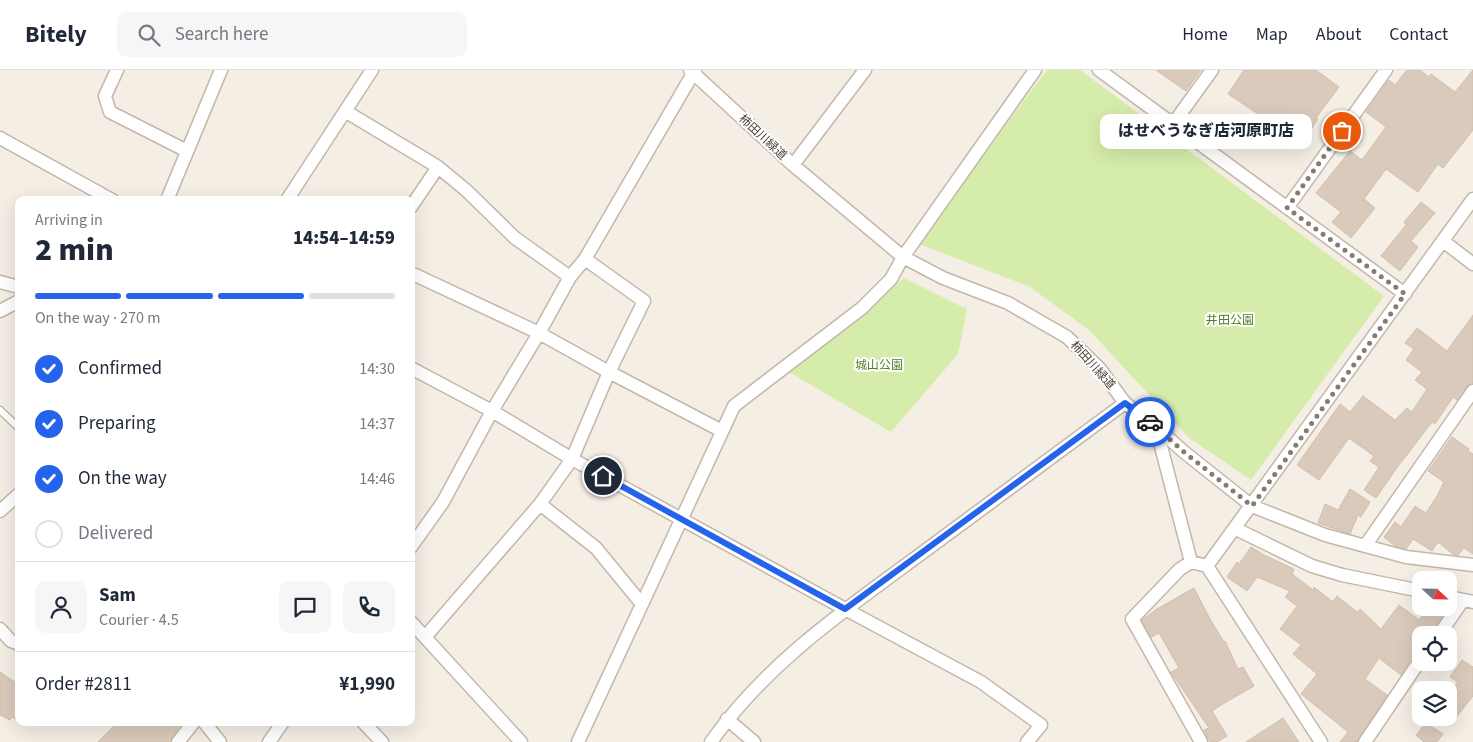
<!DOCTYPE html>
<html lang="en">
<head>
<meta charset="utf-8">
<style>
  :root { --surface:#fff; --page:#f6f6f7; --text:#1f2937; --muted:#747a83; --line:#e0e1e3; --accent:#2563eb }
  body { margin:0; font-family:"Source Sans 3","Noto Sans JP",sans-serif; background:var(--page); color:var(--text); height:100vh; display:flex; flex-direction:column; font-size:19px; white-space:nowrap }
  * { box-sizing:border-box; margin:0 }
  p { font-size:16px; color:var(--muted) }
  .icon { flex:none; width:28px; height:28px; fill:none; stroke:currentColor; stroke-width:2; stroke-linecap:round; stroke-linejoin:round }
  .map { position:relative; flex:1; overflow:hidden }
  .sheet { position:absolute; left:15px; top:126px; width:400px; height:530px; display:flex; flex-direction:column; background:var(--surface); border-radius:10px; box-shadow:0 5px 20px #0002 }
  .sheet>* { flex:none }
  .needle { width:32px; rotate:112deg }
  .controls { position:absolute; left:1412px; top:501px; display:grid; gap:10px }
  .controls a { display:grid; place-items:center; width:45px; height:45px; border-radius:10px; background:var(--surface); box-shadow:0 5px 20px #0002; font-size:25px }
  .pin { position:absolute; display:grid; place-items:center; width:42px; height:42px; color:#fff; margin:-21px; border:2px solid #fff; border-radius:50%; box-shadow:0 1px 5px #0007 }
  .courier { position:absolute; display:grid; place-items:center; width:50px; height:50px; margin:-25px; border:4px solid #2563eb; border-radius:50%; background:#fff; color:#222; box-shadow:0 1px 6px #0007 }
  .bubble { position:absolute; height:35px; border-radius:10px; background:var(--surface); box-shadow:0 5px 20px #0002; font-size:16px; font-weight:800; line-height:35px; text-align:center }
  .overview em { font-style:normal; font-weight:800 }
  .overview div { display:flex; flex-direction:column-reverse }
  .overview { display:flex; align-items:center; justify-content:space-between; height:85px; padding:0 20px }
  h1 { font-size:32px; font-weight:800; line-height:38px }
  .bar { display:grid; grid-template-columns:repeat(4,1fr); gap:8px 5px; align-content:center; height:60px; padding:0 20px }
  .bar i { height:6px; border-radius:4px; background:var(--line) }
  .bar .on { background:var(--accent) }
  .bar p { grid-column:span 4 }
  .line { display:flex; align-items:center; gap:12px; padding:0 20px; border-top:1px solid var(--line) }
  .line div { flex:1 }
  .round { display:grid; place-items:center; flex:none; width:52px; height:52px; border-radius:10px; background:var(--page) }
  ol { padding:0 20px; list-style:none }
  li { display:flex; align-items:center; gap:15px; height:55px }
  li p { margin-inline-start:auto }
  li .icon { padding:5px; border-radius:50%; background:var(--accent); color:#fff; stroke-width:4 }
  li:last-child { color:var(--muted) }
  li i { width:28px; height:28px; border:2px solid var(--line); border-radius:50% }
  header { display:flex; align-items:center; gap:30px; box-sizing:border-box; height:70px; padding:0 25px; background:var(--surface); border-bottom:1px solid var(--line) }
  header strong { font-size:24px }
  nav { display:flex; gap:28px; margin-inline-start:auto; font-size:18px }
  .search { width:350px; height:45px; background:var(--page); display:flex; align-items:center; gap:12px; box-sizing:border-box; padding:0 18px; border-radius:10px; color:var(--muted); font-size:19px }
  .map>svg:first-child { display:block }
  .green { fill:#d6ecaa }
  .building { fill:#dacabc; stroke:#d2beac }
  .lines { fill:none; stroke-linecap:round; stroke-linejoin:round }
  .lane-casing { stroke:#c3b7aa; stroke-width:9 }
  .street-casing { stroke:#c3b7aa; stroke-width:15 }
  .lane { stroke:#fff; stroke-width:6 }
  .street { stroke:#fff; stroke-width:12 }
  .done { stroke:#847b72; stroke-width:5; stroke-dasharray:0 9 }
  .route { stroke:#2563eb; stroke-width:6 }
  .labels { text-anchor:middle; stroke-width:4; stroke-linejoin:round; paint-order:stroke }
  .street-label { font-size:12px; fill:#473d34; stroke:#fff }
  .park-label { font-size:12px; fill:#507e22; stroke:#fff }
</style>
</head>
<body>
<header>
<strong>Bitely</strong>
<div class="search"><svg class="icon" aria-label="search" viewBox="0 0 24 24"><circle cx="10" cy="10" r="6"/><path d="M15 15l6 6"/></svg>Search here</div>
<nav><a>Home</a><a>Map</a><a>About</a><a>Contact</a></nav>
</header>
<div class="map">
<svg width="1473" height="672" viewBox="0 0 1473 672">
  <rect width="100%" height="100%" fill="#f4eee5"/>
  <path class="green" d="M1047,0H1080L1384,226L1251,410L1188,367L1089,260L1030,217L917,173Z
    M904,208L967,239L958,284L891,362L789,302Z"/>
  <path class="building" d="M1156,0H1201L1186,21Z
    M1244,0H1316L1339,17L1316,48L1318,49L1302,73L1228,24Z
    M1407,0H1420L1429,7L1431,4L1455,22L1473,0V60L1443,98L1438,94L1418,122L1386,99L1364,129L1375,138L1351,168L1332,152L1341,142L1316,123L1350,81L1362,90L1386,57L1366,42L1389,10L1395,15Z
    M1421,132L1435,143L1411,171L1418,177L1400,201L1381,186L1406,155L1404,152Z
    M1473,245V313L1467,316L1457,330L1453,327L1435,354L1432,352L1396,399L1376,428L1364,420L1379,397L1370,391L1374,386L1349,368L1319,410L1297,395L1340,334L1350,342L1363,326L1395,350L1407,338L1412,342L1427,319L1415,310L1422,302L1406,290L1414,279L1405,273L1417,258L1447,281Z
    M1452,367L1469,379L1468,381L1473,384V484L1464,478L1458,485H1454L1438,472L1432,481L1413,469L1406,479L1395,476L1384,467L1395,452L1401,457L1415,436L1426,443L1437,426L1444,412L1428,401Z
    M1350,419L1370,432L1361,447L1358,445L1350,464L1318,453L1325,434L1338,440Z
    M1251,477L1264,485L1294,499L1292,504L1313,520L1314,517L1333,532L1337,526L1357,542L1360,539L1381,559L1399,535L1419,550L1430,538H1439L1445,542L1429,565H1421V581L1414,584L1401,605L1379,588L1365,609L1387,625L1357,672H1340L1348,662L1301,624L1317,604L1293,584L1301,575L1280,559L1297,536L1285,527L1290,521L1257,507L1247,521L1227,507L1237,492L1239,494Z
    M1194,518L1210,549L1224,572L1225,571L1238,599L1243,597L1254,616L1221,635L1212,641L1227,666L1217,672H1210L1204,660L1209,658L1171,602L1179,598L1159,563L1151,567L1142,550L1157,539Z
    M1462,590L1473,597V626L1449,656V624L1458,612L1450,607Z
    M0,602L19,615V650L11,647L10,650L0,645Z
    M1283,648L1299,672H1246Z
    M118,652H183L172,667L170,672H98Z
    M1426,653L1443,664L1437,672H1424L1416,665Z"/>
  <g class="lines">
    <g class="lane-casing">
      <path id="lane" d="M0,340L19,358"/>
    </g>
    <g class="street-casing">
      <path id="street" d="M117,0L105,26L110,42L187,81
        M690,0L793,95L903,187L943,208L1008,233L1067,267L1100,299L1125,333L1156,357L1184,382L1252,436L1325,465L1406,487L1473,495
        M1099,0L1405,224
        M345,41L438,97L467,121L515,168L570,207
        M1173,54L1212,0
        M0,68L112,130
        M793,95L865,0
        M167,130L221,0
        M287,130L372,0
        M411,137L438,97
        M1287,138L1386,0
        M1443,171L1473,194
        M411,203L539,263L609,302L722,361
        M0,212L19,217
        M0,241L19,231
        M411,298L492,341L572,389L845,539L981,612L1041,655L1027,672
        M1156,357L1191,492
        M540,434L596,478L641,533
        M0,441L19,424
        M1236,459L1312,496L1342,505L1421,521
        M1365,476L1473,321
        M411,477L443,432L492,341L539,263L570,207L585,189L695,0
        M1449,527L1473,532
        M411,552L521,672
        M0,559L11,571L19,574
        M1439,565L1463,530
        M425,567L540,434L572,389L609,302L644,231L585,189
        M727,649L754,672
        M204,652L220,672
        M363,652L382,672
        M178,672L194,652
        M269,672L283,652
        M578,672L734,336L862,238L891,209L903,187L1035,0
        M711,672C765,595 843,541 918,486C987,435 1056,384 1125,333
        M1201,672L1132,549L1180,499L1191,492L1207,496
        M1321,672L1207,496L1473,129
        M1365,672L1421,589"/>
    </g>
    <use href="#lane" class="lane"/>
    <use href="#street" class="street"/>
  </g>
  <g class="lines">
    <path class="done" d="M1150,352L1184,382L1252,436L1405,224L1287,138L1342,61"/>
    <path class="route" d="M603,406L845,539L1125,333L1150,352"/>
  </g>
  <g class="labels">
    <g class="street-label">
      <text transform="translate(763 67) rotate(43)" y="4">柿田川緑道</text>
      <text transform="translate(1093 295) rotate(48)" y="4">柿田川緑道</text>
    </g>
    <g class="park-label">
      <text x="1230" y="254">井田公園</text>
      <text x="879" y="299">城山公園</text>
    </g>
  </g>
</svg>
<div class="controls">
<a><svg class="needle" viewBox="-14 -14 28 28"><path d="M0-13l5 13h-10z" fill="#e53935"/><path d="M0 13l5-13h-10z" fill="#747a83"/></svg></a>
<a><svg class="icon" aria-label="locate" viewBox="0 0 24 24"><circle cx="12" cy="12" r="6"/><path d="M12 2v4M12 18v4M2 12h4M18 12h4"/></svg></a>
<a><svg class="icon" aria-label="layers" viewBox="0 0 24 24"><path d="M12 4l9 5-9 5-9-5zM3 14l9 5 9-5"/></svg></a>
</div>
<div class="pin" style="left:1342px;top:61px;background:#ea580c"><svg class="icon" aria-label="bag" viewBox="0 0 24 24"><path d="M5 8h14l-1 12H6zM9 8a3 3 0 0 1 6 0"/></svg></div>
<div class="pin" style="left:603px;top:406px;background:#1f2937"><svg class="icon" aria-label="home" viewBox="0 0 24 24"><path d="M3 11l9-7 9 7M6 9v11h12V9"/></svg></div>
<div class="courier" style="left:1150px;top:352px"><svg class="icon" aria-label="car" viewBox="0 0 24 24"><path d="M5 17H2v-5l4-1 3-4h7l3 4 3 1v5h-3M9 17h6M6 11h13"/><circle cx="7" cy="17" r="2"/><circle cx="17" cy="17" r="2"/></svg></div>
<div class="bubble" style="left:1100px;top:44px;width:212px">はせべうなぎ店河原町店</div>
<section class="sheet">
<div class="overview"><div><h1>2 min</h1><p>Arriving in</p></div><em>14:54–14:59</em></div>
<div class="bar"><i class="on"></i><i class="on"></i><i class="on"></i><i></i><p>On the way · 270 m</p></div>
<ol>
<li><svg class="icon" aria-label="check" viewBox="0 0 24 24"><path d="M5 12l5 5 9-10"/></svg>Confirmed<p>14:30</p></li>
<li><svg class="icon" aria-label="check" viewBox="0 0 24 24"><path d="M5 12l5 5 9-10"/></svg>Preparing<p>14:37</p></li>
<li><svg class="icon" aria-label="check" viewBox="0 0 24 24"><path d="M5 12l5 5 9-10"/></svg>On the way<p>14:46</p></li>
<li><i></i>Delivered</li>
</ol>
<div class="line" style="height:90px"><a class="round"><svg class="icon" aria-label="person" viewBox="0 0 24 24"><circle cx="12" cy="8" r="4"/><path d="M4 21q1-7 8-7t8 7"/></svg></a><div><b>Sam</b><p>Courier · 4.5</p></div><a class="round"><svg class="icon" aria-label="chat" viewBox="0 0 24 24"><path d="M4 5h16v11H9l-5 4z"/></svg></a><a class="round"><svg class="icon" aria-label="phone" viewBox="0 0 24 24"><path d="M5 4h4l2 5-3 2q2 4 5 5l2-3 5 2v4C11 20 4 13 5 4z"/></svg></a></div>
<div class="line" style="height:65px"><div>Order #2811</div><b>¥1,990</b></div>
</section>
</div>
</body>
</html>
